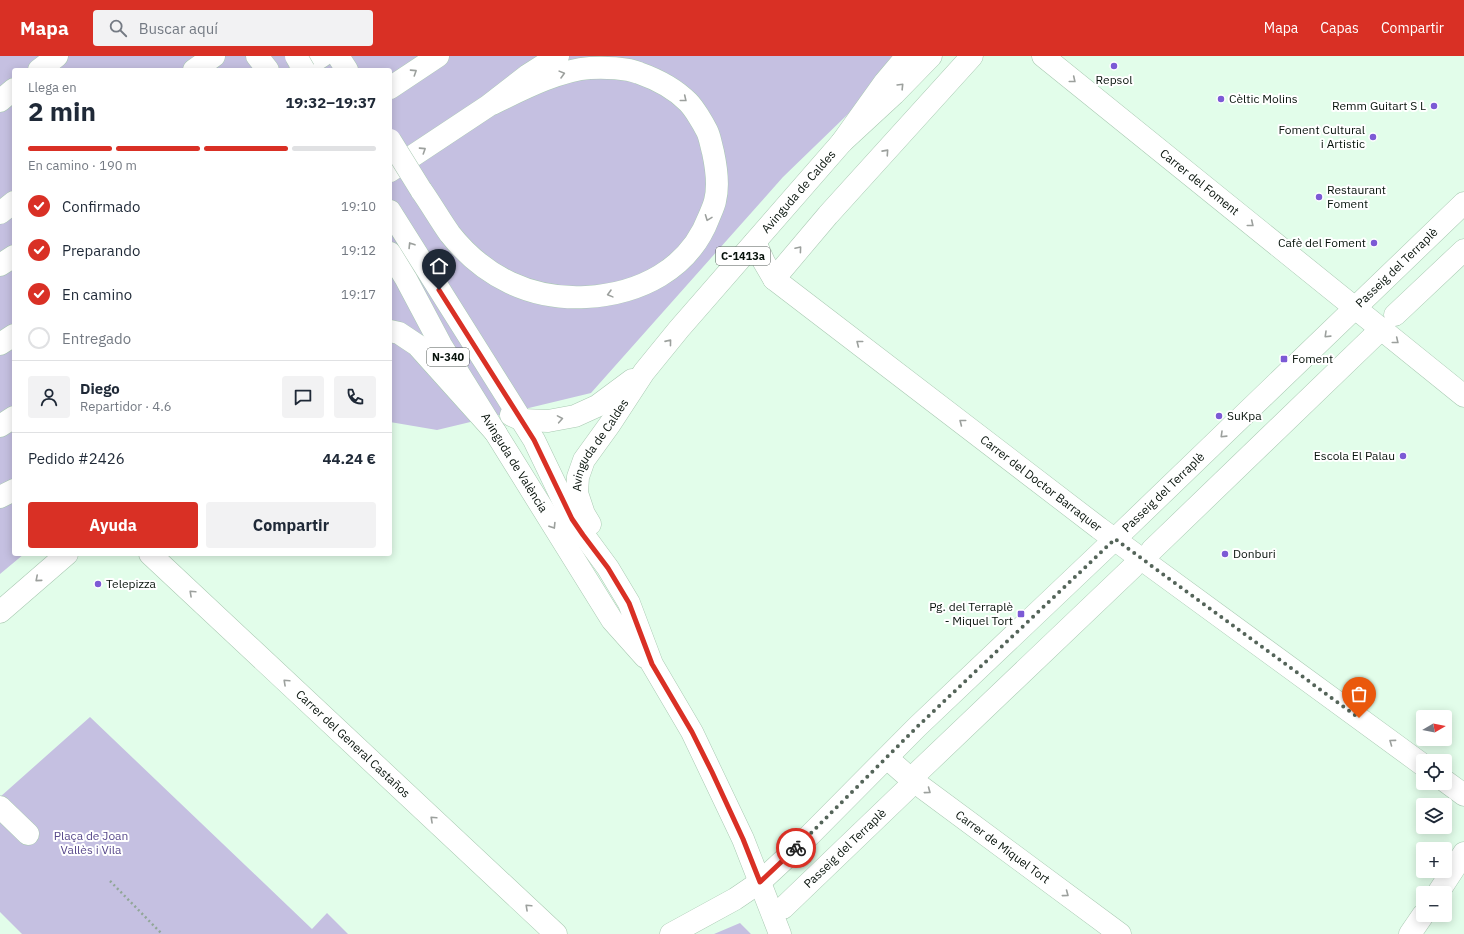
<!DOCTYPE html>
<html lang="es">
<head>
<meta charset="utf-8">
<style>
  :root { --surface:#fff; --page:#f2f2f3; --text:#1f2937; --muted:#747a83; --line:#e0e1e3; --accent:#d93025 }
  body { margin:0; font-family:"IBM Plex Sans",sans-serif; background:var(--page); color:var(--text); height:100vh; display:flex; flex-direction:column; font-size:15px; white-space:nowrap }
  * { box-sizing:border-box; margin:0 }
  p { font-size:13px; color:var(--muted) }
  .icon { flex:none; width:22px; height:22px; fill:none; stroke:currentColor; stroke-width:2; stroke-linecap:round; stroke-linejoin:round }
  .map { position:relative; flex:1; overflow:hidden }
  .sheet { position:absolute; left:12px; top:12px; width:380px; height:488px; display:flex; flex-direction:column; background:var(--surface); border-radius:4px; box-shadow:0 2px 10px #0003 }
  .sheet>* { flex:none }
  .needle { width:26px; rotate:80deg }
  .controls { position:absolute; left:1416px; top:654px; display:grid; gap:8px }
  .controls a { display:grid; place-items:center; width:36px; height:36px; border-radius:4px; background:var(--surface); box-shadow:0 2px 10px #0003; font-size:20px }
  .pin { position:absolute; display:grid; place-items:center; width:34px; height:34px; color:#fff; margin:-41px -17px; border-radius:50% 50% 50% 0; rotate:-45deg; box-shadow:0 0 4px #0007 }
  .pin .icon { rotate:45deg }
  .courier { position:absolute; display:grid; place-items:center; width:40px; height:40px; margin:-20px; border:3px solid #d93025; border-radius:50%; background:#fff; color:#222; box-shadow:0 1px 5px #0007 }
  .head em { font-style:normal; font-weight:800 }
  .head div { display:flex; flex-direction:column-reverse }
  .head { display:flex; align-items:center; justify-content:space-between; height:68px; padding:0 16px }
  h1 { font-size:26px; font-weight:800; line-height:30px }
  .bar { display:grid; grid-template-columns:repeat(4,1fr); gap:6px 4px; align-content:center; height:48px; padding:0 16px }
  .bar i { height:5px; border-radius:3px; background:var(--line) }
  .bar .active { background:var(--accent) }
  .bar p { grid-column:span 4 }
  .line { display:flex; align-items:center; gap:10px; padding:0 16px; border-top:1px solid var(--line) }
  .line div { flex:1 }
  .round { display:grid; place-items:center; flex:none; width:42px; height:42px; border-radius:4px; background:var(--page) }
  ol { padding:0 16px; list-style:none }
  li { display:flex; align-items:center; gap:12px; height:44px }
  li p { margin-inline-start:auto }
  li .icon { padding:4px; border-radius:50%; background:var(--accent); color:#fff; stroke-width:4 }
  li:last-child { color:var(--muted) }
  li i { width:22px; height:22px; border:2px solid var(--line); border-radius:50% }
  .action { display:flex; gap:8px; margin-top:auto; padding:8px 16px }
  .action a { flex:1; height:46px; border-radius:4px; background:var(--accent); color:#fff; font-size:16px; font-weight:800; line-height:46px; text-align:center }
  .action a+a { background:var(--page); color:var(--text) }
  header { display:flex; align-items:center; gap:24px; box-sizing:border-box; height:56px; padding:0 20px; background:var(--accent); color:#fff }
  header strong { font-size:19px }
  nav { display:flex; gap:22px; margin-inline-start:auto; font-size:14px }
  .search { width:280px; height:36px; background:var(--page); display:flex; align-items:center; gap:10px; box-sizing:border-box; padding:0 14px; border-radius:4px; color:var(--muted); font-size:15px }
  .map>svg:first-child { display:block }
  .green { fill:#c5c0e1 }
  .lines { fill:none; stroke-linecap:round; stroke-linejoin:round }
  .minor-casing { stroke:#a9c9b2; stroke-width:23 }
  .major-casing { stroke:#a9c9b2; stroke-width:23 }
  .highway-casing { stroke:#a9c9b2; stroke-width:23 }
  .path { stroke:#91a697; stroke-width:2.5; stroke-dasharray:2 3; stroke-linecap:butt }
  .minor { stroke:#fff; stroke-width:22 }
  .major { stroke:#fff; stroke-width:22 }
  .highway { stroke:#fff; stroke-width:22 }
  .highway-bridge-casing { stroke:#a9c9b2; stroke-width:23; stroke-linecap:butt }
  .highway-bridge { stroke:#fff; stroke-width:22 }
  .oneway { stroke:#9ca09d }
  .done { stroke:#546459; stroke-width:4; stroke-dasharray:0 7.2 }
  .route { stroke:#d93025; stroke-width:5 }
  .poi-dot { fill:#7c5ad5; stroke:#fff; stroke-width:1.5 }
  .labels { text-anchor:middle; stroke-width:4; stroke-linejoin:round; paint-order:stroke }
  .shield { fill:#fff; stroke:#515954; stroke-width:1 }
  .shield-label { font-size:11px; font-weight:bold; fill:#07120b }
  .poi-label { font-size:12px; fill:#07120b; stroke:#fff; text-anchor:start }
  .street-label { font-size:12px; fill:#07120b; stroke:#fff }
  .park-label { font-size:12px; fill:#58498b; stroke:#fff }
</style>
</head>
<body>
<header>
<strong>Mapa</strong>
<div class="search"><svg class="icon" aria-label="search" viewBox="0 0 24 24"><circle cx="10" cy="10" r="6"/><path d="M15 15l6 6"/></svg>Buscar aquí</div>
<nav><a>Mapa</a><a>Capas</a><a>Compartir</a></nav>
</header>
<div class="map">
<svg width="1464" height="878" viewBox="0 0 1464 878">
  <rect width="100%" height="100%" fill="#e2fdea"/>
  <path class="green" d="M0,0H908L783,121L591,337L437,374L390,366V14H14V498H24L0,518Z
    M90,661L312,873L327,857L348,878H22L0,856V741Z
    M740,867L751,878H714Z"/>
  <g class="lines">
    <g class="minor-casing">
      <g id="minor">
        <path id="s1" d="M1043,0L1464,340"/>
        <path id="s2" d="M755,186L764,206L774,223L1099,472L1423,709"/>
        <path d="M774,223L828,159L972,0"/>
        <path d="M1395,259L1464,194"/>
        <path d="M1152,494L1375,279"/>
        <path id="s3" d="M150,498L556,878"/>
        <path d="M0,556L67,498"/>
        <path id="s4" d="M887,702L912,724L1120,878"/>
        <path d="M918,716L1133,511"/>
        <path d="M1445,725L1464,739"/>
        <path d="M0,751L28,778"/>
        <path d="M1438,837L1464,797"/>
        <path id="s5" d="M783,852L907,733"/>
        <path id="s6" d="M671,878L735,843L760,826L801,788L917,671L1115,483L1464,147"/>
        <path d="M1410,878L1423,859"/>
      </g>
    </g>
    <g class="major-casing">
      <g id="major">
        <path d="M390,155L534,384L572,463L608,512L629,547L652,608L692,676L743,783L780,878"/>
        <path id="s7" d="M390,197L406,223L441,289L612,564L645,601"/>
        <path d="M511,359L522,364L548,365L575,360L597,350L632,324"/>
        <path id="s8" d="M590,468L584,458L577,437L578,421L584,404L610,368L644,316L679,273L842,86L894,38L931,0"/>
      </g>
    </g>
    <g class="highway-casing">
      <path id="highway" d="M257,0L268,14
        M338,0L347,14
        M39,14L57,0
        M194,14L214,0
        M300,14L322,0
        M390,32L438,0
        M0,45L14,33
        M842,86L885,26L907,0
        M390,115L488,50L528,19L558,0
        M421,134C431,148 440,164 450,178C484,221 531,244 586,241C639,238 689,214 709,161C711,156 714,150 715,145C719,130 716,110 713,96C711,89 710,81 707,75C703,67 694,52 688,46C675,33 656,23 639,17C627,12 604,11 590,12C558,14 517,36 488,50
        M0,157L14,146
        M0,209L14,200
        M390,275L399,277L417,289L496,377
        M0,288L14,279
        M0,370L14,361
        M0,441L14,434"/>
    </g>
    <path class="path" d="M110,825L162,878"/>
    <use href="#minor" class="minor"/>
    <use href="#major" class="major"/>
    <use href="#highway" class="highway"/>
    <g class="highway-bridge-casing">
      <path id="highway-bridge" d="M296,0L304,14
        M390,84L421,134"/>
    </g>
    <use href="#highway-bridge" class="highway-bridge"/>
  </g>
  <defs><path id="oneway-chevron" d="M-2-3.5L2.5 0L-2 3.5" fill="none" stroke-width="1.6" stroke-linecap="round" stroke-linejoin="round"/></defs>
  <g class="oneway">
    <use href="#oneway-chevron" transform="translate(414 16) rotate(-33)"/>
    <use href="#oneway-chevron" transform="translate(562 18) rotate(-15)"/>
    <use href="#oneway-chevron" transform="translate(1073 24) rotate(39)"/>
    <use href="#oneway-chevron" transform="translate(901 30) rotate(-46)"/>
    <use href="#oneway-chevron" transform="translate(684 43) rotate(39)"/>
    <use href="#oneway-chevron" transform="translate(423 94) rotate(-33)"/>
    <use href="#oneway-chevron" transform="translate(886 96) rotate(-48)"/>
    <use href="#oneway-chevron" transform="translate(708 162) rotate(111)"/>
    <use href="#oneway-chevron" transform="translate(1251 168) rotate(39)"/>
    <use href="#oneway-chevron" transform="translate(411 189) rotate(-122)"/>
    <use href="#oneway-chevron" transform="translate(799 193) rotate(-50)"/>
    <use href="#oneway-chevron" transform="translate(610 238) rotate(165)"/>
    <use href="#oneway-chevron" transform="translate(1327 279) rotate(136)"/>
    <use href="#oneway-chevron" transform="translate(1396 285) rotate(39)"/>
    <use href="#oneway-chevron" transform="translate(669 286) rotate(-51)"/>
    <use href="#oneway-chevron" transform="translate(859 287) rotate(-142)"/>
    <use href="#oneway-chevron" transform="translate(560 363) rotate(-10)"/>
    <use href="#oneway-chevron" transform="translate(962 366) rotate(-142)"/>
    <use href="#oneway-chevron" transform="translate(1223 379) rotate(136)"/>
    <use href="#oneway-chevron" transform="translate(553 470) rotate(58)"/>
    <use href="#oneway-chevron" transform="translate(38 523) rotate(139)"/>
    <use href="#oneway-chevron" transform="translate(192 537) rotate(-137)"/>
    <use href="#oneway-chevron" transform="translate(286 626) rotate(-137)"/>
    <use href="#oneway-chevron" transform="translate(1392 686) rotate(-144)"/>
    <use href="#oneway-chevron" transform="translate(928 735) rotate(37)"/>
    <use href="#oneway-chevron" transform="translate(433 763) rotate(-137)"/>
    <use href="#oneway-chevron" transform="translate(1066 838) rotate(37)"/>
    <use href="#oneway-chevron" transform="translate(528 851) rotate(-137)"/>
  </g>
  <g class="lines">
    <path class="done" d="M796,792L917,671L1115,483L1359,662"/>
    <path class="route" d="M439,234L534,384L572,463L583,479L608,512L629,547L652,608L692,676L712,716L743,783L760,826L796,792"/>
  </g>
  <g class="poi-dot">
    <circle cx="1114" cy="10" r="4"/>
    <circle cx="1221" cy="43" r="4"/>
    <circle cx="1434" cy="50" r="4"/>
    <circle cx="1373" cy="81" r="4"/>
    <circle cx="1319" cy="141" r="4"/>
    <circle cx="1374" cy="187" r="4"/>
    <rect x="1280" y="299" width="8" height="8" rx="2"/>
    <circle cx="1219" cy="360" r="4"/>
    <circle cx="1403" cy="400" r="4"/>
    <circle cx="1225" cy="498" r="4"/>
    <circle cx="98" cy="528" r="4"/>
    <rect x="1017" y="554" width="8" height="8" rx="2"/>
  </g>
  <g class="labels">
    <g class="shield">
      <rect x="716" y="191" width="54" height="18" rx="3"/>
      <rect x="427" y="292" width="42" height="18" rx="3"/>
    </g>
    <g class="shield-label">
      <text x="743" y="204">C-1413a</text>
      <text x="448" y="305">N-340</text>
    </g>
    <g class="poi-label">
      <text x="1114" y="28" text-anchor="middle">Repsol</text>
      <text x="1229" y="47">Cèltic Molins</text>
      <text x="1426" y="54" text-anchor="end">Remm Guitart S L</text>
      <text x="1365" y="78" text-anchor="end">Foment Cultural<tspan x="1365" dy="14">i Artistic</tspan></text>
      <text x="1327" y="138">Restaurant<tspan x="1327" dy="14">Foment</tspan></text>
      <text x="1366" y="191" text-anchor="end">Cafè del Foment</text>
      <text x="1292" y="307">Foment</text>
      <text x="1227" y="364">SuKpa</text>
      <text x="1395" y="404" text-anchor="end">Escola El Palau</text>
      <text x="1233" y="502">Donburi</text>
      <text x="106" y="532">Telepizza</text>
      <text x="1013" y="555" text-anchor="end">Pg. del Terraplè<tspan x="1013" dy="14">- Miquel Tort</tspan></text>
    </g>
    <g class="street-label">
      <text dy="4" stroke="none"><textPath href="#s1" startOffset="201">Carrer del Foment</textPath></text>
      <text dy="4" stroke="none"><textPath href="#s8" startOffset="412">Avinguda de Caldes</textPath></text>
      <text dy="4" stroke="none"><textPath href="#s6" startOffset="988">Passeig del Terraplè</textPath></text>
      <text dy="4" stroke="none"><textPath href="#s8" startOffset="88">Avinguda de Caldes</textPath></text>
      <text dy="4" stroke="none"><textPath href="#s7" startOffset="244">Avinguda de València</textPath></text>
      <text dy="4" stroke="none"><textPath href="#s2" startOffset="378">Carrer del Doctor Barraquer</textPath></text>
      <text dy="4" stroke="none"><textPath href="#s6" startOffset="664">Passeig del Terraplè</textPath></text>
      <text dy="4" stroke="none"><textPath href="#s3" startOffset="278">Carrer del General Castaños</textPath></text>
      <text dy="4" stroke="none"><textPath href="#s4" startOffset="146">Carrer de Miquel Tort</textPath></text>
      <text dy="4" stroke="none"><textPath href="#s5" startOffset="86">Passeig del Terraplè</textPath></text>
    </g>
    <g class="park-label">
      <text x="91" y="784">Plaça de Joan<tspan x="91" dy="14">Vallès i Vila</tspan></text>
    </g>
  </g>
</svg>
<div class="controls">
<a><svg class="needle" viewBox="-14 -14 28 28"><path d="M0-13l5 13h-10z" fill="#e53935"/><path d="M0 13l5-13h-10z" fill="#747a83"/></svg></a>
<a><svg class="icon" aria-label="locate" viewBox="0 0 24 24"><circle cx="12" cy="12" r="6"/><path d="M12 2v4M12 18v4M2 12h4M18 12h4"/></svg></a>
<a><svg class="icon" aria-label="layers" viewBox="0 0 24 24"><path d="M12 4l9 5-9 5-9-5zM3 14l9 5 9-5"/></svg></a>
<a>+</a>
<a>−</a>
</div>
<div class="pin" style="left:1359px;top:662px;background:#ea580c"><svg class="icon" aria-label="bag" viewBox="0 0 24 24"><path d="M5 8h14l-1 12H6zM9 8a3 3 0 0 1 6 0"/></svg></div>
<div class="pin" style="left:439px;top:234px;background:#1f2937"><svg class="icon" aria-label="home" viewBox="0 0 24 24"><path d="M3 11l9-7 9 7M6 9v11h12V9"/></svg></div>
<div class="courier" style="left:796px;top:792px"><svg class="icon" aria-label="bike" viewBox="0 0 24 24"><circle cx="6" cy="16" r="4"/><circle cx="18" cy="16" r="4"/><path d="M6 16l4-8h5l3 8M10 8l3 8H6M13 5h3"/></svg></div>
<section class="sheet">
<div class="head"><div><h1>2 min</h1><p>Llega en</p></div><em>19:32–19:37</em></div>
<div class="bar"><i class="active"></i><i class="active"></i><i class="active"></i><i></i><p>En camino · 190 m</p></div>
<ol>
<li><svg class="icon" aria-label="check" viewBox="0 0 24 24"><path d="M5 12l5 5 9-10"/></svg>Confirmado<p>19:10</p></li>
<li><svg class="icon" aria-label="check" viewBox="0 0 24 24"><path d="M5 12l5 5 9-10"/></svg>Preparando<p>19:12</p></li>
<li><svg class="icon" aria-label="check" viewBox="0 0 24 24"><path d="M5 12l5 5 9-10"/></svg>En camino<p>19:17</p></li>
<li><i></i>Entregado</li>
</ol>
<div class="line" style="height:72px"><a class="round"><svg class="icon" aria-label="person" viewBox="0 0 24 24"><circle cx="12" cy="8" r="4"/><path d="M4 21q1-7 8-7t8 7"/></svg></a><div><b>Diego</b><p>Repartidor · 4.6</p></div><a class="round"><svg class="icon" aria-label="chat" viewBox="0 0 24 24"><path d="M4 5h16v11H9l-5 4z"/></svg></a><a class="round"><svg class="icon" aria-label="phone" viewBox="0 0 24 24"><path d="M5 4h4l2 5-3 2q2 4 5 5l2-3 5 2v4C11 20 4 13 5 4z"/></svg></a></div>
<div class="line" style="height:52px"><div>Pedido #2426</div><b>44.24 €</b></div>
<div class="action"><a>Ayuda</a><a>Compartir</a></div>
</section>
</div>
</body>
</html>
